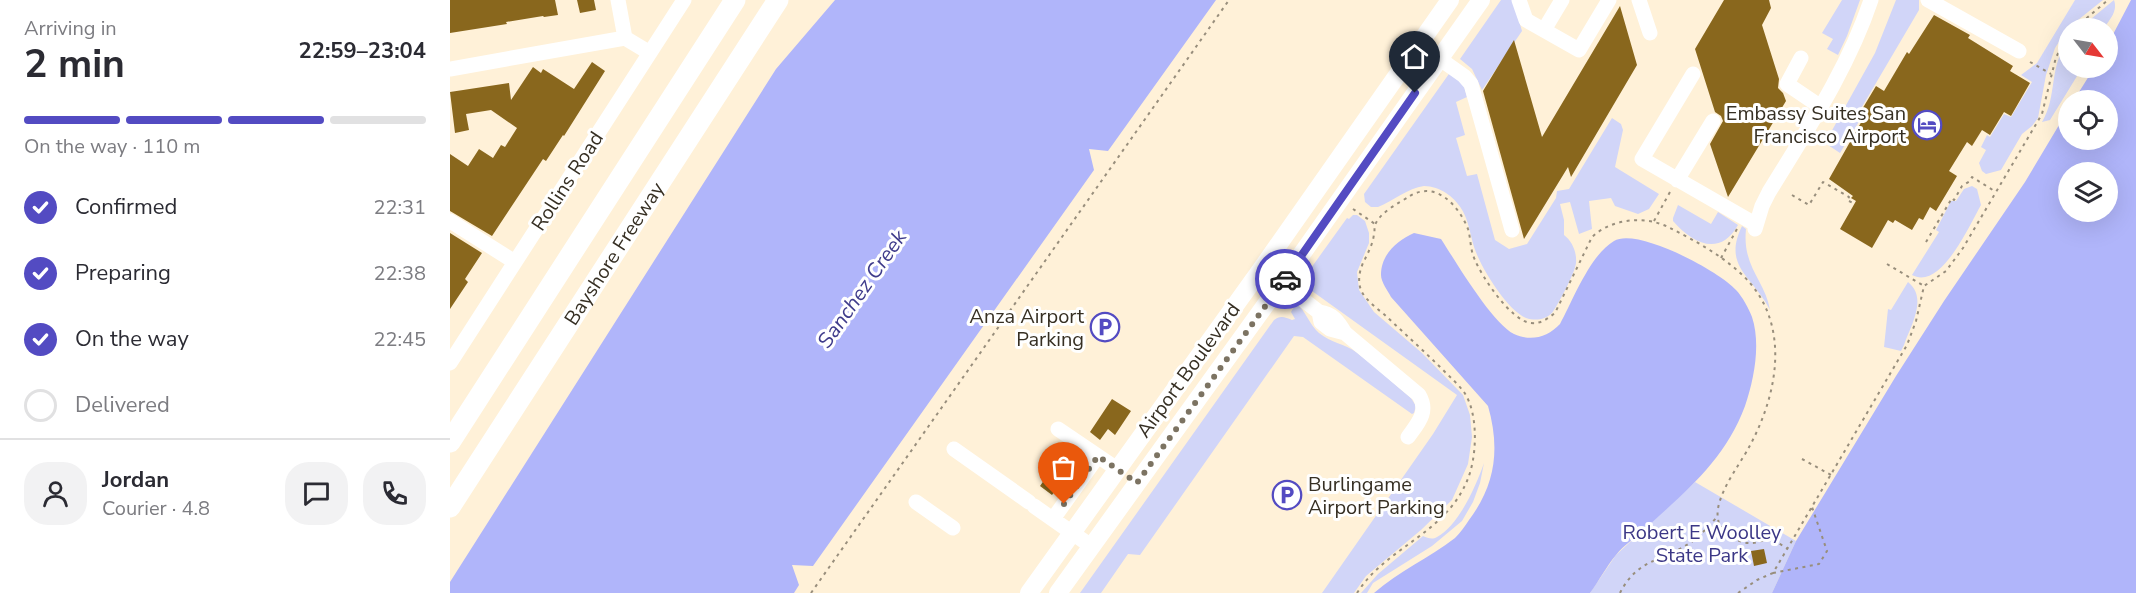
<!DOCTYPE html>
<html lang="en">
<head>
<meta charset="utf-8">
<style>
  :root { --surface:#fff; --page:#f2f2f3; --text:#2b2b33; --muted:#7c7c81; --line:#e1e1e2; --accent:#534bc2 }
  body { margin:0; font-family:"Nunito Sans",sans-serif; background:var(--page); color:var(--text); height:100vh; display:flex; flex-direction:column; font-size:22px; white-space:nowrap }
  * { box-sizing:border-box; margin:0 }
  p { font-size:20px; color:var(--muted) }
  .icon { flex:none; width:33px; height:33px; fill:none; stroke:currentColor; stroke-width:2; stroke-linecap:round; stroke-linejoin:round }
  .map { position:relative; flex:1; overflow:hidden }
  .panel { display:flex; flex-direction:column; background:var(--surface); width:450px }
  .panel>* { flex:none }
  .needle { width:39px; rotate:121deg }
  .buttons { position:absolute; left:1608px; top:18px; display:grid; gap:12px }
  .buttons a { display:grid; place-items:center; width:60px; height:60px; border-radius:50%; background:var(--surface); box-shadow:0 6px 24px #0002; font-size:30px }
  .pin { position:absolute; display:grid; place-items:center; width:51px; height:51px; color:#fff; margin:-62px -26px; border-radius:50% 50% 50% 0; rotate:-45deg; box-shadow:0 0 6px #0007 }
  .pin .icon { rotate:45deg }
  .courier { position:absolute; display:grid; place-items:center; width:60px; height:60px; margin:-30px; border:4px solid #534bc2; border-radius:50%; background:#fff; color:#222; box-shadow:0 2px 8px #0007 }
  .headline em { font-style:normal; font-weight:700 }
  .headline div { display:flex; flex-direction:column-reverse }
  .headline { display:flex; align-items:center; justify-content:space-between; height:102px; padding:0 24px }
  h1 { font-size:39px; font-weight:700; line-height:45px }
  .bar { display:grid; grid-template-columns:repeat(4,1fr); gap:9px 6px; align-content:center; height:72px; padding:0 24px }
  .bar i { height:8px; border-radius:4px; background:var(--line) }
  .bar .on { background:var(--accent) }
  .bar p { grid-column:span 4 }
  .line { display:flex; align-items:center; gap:15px; padding:0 24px; border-top:2px solid var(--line) }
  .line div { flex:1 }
  .round { display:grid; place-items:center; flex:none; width:63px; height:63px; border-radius:24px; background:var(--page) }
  ol { padding:0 24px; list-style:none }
  li { display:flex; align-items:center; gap:18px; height:66px }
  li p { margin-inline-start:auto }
  li .icon { padding:6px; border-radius:50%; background:var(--accent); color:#fff; stroke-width:4 }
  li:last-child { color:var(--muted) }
  li i { width:33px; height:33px; border:3px solid var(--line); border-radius:50% }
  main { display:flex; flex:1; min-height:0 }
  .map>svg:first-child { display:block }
  .green { fill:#d1d5f8 }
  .water { fill:#b0b5fa; fill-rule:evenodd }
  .building { fill:#89671d }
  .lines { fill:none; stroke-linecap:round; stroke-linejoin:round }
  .path { stroke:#988e7c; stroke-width:2; stroke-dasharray:3 4.5; stroke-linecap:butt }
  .minor { stroke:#fff; stroke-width:15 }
  .major { stroke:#fff; stroke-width:18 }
  .highway { stroke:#fff; stroke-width:21 }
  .done { stroke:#7c7362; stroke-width:6; stroke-dasharray:0 10.8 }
  .route { stroke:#534bc2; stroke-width:8 }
  .labels { text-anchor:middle; stroke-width:6; stroke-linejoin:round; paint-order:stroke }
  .poi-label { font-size:20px; fill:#362f23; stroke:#fff; text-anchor:end }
  .street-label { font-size:20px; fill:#362f23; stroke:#fff }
  .park-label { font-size:20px; fill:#3b3786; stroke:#fff }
  .water-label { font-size:21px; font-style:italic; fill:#3e3b8b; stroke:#fff }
</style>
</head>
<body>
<main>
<section class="panel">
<div class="headline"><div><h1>2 min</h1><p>Arriving in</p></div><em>22:59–23:04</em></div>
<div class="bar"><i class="on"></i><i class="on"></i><i class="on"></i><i></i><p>On the way · 110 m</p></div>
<ol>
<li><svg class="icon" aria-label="check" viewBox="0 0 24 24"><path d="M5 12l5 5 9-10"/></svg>Confirmed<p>22:31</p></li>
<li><svg class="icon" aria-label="check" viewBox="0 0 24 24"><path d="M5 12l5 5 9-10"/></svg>Preparing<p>22:38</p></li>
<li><svg class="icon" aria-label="check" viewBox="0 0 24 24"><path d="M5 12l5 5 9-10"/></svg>On the way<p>22:45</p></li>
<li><i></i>Delivered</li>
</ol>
<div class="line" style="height:108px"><a class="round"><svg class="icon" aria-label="person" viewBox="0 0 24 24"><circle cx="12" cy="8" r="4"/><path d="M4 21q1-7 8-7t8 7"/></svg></a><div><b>Jordan</b><p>Courier · 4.8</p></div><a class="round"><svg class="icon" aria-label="chat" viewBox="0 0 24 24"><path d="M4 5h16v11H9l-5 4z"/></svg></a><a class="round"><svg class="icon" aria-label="phone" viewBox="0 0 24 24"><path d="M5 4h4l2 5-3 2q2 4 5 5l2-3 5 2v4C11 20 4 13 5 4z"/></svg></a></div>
</section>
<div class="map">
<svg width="1686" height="593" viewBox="0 0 1686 593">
  <rect width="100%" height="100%" fill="#fff1d8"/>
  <path class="green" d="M1051,0H1063L1072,31L1032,90L1022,69L1010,59Z
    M1392,0H1410L1397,36L1388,55L1377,49L1383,39L1372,33Z
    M1446,0H1469V10L1406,117L1410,120L1390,153L1375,143L1425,53Z
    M1625,0H1653L1618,28L1605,48L1596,75L1588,118L1582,126L1572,134L1551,170L1536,174L1532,171L1529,163L1536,150L1531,147L1537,135L1540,137L1554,114L1561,117L1582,82L1571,75L1587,63Z
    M1664,0C1668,11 1660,19 1654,28H1630Z
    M1618,40V68H1632L1600,120L1592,122C1608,95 1598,69 1618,40Z
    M1001,71L1014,86L1017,97L1006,102L1015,135L1006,138L1017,176L1027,174L1045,240L1059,249L1077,244L1106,198L1107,191L1119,189L1162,118L1171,124L1173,130L1165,167L1209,194L1199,209L1188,214L1165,206L1161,198L1139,201L1142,229L1129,234L1120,202L1110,204L1114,220V235C1122,241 1127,252 1126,263C1125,273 1108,305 1102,313C1095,320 1085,321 1076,318C1058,310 1036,275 1028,257C1017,233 1022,211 996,193C990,189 982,186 974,186C958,188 943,201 928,207H921L915,202L914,194Z
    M1522,186L1527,189L1531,205C1520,224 1491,291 1462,275L1489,232L1486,230L1501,201H1506L1514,189Z
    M1228,205L1261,224L1268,212L1288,225C1270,257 1243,244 1223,221V218Z
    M903,215H907L915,221L919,233V243L907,272L909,290L924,312L972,353L1013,395L1020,415L1022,437L1018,464L1002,500L971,530L916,576L904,593H872L983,434L1007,395L855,286L856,275L897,218L899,219Z
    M1292,226L1296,229C1292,267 1315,280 1320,310C1303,276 1272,267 1292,226Z
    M1458,282C1478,298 1461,325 1454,345L1451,351L1434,347L1438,309L1441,310Z
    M846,303C856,311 859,324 869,333C881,343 895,344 906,352C925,366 943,383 961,398L966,406L964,413L962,414L853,337L844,336L690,555L678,554L651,593H630L824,320C830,315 835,317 842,320L845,319L841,312Z
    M1034,463L1030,483L1023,502L1012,521L982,546L923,583L917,593H911L928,574L973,536C978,538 982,540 987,537C1009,525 1026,486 1034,463Z
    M1245,482L1346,541L1322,593H1140L1166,555Z"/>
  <path class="water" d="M385,0H766L658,151L639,149L644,170L363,566L342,565L349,585L344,593H0V582L326,69Z
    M1681,0H1686V593H1322L1346,541L1446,376L1494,301L1575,182L1618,110V140H1658V100H1624L1644,68H1658V44ZM1658,172V212H1618V172Z
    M964,233L991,239C1006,262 1042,323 1064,334C1081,342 1098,337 1110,324C1123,300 1140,255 1164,241C1187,227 1269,271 1286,290C1292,296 1299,309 1302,317C1311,344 1304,380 1295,406C1275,460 1237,490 1196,528C1186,537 1174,545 1166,555C1156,567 1149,581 1140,593H924C949,571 979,558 1005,538C1010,533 1015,526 1019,520C1046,484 1050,448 1038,406L941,297C938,291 931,282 931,275C931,254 947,241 964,233Z"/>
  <path class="building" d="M0,0H105L108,15L94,17L93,16L56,22L57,24L0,33Z
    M127,0H144L146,10L130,13Z
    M1274,0H1319L1321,8L1312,25L1329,79L1328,88L1333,93L1336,101L1278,197L1260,144L1273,121L1271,116L1265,112L1245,49Z
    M1170,6L1187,65L1121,177L1118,167L1074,239L1033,91L1064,40L1092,137Z
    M1484,15L1520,35L1518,38L1563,66L1560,71L1580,83L1561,116L1554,112L1540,135L1532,130L1522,146L1517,142L1499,171L1507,176L1486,211L1480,207L1473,220L1469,218L1462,230L1445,220L1443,223L1438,220L1422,248L1390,229L1406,201L1401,198L1403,196L1379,179L1413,119L1408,116L1426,86L1434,91L1457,52L1459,54Z
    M142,62L155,71L114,136L113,135L96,161L93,159L42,236L0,211V154L18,166L29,149L43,158L51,145L55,147L67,128L41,110L16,114L19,130L5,133L0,92L59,83L61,100L83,67L91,73L93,69L124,89Z
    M0,233L32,253L15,279L18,282L0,309Z
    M662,399L681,411L665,435L658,429L650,440L640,432Z
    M605,465L618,474L602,495L590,486Z
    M1314,549L1317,563L1304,566L1301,551Z"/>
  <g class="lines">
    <path class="path" d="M1625,28L1658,0
      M1580,62L1601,74
      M1342,195L1359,205L1373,182L1399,197L1397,200L1403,203
      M903,209L925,224
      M1204,221L1220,192
      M1476,242L1502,198L1504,200L1512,186L1520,181L1522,177L1546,192
      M1271,258L1287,229
      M1437,264L1474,286
      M1352,459L1381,475
      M1323,573L1369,564L1377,551L1362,507
      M361,593L779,0
      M907,593C936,547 994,535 1017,481C1027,458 1029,414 1014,392C1008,384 1000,377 992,369C974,351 955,334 936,316C928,309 915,300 911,290C907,280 910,268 915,259C919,251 923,243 924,234C925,231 924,228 925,225C930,212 949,203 960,196C986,180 1009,206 1018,229C1021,239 1020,250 1025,260C1032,277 1061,321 1081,323C1091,324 1097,319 1105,313L1142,237C1161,219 1194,215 1218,227C1246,241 1279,259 1300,283C1341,331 1326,399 1298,449C1288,467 1264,498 1268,519C1270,533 1288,544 1302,543C1308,543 1314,540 1319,537L1338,549
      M1170,593C1187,559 1212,561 1240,543C1250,536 1259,526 1267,517
      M1288,593L1307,580L1323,573L1457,345L1466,321L1474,286L1496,271L1513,248L1592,114L1606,57L1618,37"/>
    <path class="minor" d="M168,0L175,38
      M1069,0L1076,20L1129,50L1159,0
      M1189,0L1200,33
      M1478,0L1569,51
      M1094,30L1112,0
      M1351,58L1337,84L1371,107
      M990,59L1014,76L1021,84L1062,230
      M0,69L175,38L200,53
      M1243,74L1192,159L1305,224
      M1227,180L1263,121
      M0,221L65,262
      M1305,229L1312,206L1319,192C1357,130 1398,69 1421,0
      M812,268L869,312C883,314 888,321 895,333L880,329L871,322L869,312
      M895,333L969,395C979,412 968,423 958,437
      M0,363L234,0
      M608,429L667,469
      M504,449L579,502
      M466,502L503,528
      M584,506L641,546
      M603,519L648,456"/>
    <path class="major" d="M579,593L812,268L1000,0
      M608,593L832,282L1031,0"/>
    <g class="highway">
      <path d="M0,442L285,0"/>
      <path id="s1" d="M0,507L328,0"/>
    </g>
  </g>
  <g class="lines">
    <path class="done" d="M614,504L648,456L687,483L835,279"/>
    <path class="route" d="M835,279L965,93"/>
  </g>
  <defs>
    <g id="hotel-ring" transform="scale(1.5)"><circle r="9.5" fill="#fff" stroke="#534bc2" stroke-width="1.5"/><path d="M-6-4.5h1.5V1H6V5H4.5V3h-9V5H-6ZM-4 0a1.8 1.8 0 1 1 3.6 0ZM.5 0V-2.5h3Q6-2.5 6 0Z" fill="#534bc2"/></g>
    <g id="parking-ring" transform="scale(1.5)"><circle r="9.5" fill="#fff" stroke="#534bc2" stroke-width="1.5"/><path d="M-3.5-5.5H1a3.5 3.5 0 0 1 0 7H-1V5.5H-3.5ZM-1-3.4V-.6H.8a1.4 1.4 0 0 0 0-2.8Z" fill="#534bc2"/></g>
  </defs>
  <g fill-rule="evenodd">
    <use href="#hotel-ring" x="1477" y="125"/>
    <use href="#parking-ring" x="655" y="327"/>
    <use href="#parking-ring" x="837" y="495"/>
  </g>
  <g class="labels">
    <g class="poi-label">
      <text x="1456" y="120">Embassy Suites San<tspan x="1456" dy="23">Francisco Airport</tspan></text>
      <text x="634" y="323">Anza Airport<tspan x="634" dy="23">Parking</tspan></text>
      <text x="858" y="491" text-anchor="start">Burlingame<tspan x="858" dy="23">Airport Parking</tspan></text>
    </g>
    <g class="street-label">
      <text transform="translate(117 181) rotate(-57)" y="7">Rollins Road</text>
      <text dy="7" stroke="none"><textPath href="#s1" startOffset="302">Bayshore Freeway</textPath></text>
      <text transform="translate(738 370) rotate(-54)" y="7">Airport Boulevard</text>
    </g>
    <g class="park-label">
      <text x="1252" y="539">Robert E Woolley<tspan x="1252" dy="23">State Park</tspan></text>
    </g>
    <g class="water-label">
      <text transform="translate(412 289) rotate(-55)" y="7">Sanchez Creek</text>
    </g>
  </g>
</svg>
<div class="buttons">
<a><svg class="needle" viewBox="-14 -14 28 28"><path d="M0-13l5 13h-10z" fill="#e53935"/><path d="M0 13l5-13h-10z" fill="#7c7c81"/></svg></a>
<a><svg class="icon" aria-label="locate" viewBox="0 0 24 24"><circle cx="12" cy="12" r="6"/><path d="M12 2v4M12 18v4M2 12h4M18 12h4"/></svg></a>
<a><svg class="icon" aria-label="layers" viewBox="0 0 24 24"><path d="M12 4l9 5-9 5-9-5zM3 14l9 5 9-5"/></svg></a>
</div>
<div class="pin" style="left:614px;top:504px;background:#ea580c"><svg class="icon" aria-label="bag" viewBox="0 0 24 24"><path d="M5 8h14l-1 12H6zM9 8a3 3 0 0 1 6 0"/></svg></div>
<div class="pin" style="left:965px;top:93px;background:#1f2937"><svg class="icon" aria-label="home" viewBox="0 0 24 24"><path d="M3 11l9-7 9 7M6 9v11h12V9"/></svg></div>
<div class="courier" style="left:835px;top:279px"><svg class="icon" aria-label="car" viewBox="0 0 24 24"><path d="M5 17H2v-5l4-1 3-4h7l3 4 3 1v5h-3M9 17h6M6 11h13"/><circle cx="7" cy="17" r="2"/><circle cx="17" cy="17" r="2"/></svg></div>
</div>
</main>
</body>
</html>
